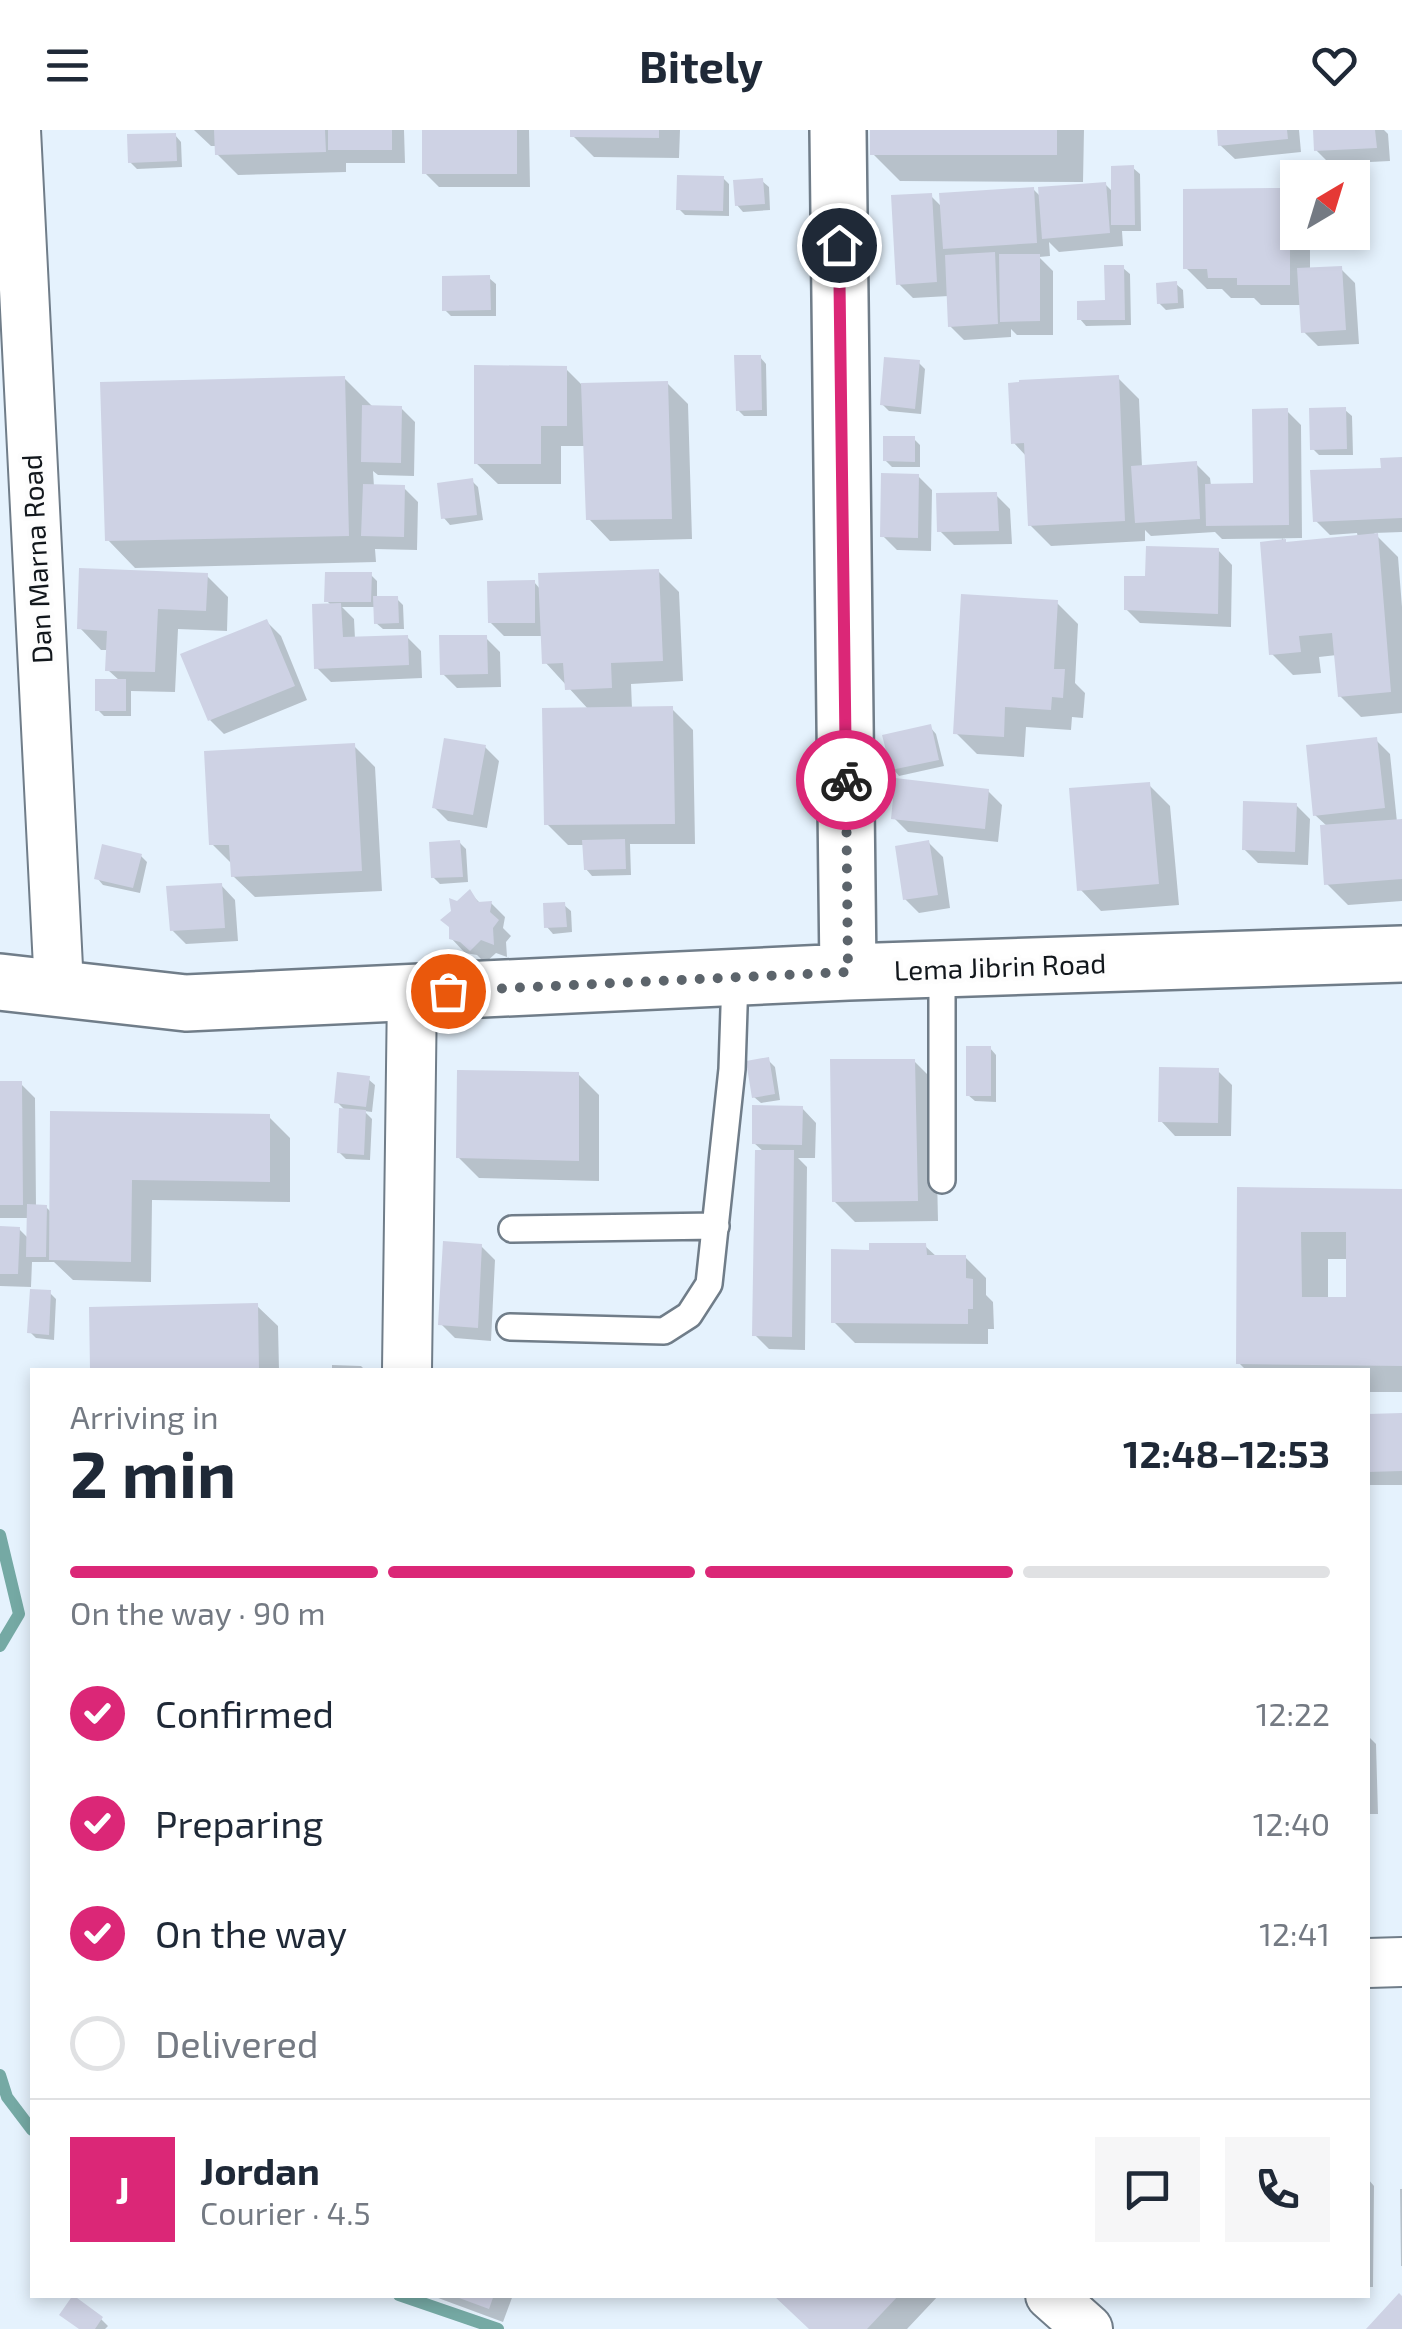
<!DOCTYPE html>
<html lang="en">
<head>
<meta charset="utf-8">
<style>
  :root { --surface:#fff; --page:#f6f6f7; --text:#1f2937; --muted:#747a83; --line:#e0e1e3; --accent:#db2777 }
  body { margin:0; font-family:"Exo 2",sans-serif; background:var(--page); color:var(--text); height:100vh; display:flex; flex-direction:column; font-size:38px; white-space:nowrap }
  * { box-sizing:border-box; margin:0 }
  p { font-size:32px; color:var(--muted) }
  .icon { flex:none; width:55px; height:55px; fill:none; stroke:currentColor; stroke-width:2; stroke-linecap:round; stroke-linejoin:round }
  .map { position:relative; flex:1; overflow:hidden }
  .panel { position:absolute; left:30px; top:1238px; width:1340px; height:930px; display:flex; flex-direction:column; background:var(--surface); border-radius:0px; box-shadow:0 5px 15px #0003 }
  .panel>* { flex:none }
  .needle { width:65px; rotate:38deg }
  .fabs { position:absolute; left:1280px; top:30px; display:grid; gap:20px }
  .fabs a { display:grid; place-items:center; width:90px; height:90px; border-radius:0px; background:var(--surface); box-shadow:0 5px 15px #0003; font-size:50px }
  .pin { position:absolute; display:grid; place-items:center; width:85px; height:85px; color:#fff; margin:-42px; border:5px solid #fff; border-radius:50%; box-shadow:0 2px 10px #0007 }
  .courier { position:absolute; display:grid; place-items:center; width:100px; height:100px; margin:-50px; border:8px solid #db2777; border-radius:50%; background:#fff; color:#222; box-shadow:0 2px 12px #0007 }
  .headline em { font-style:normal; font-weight:700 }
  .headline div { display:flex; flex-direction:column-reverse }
  .headline { display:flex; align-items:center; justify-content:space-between; height:170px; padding:0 40px }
  h1 { font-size:65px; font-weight:700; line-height:75px }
  .bar { display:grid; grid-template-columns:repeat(4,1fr); gap:15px 10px; align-content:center; height:120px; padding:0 40px }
  .bar i { height:12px; border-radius:8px; background:var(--line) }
  .bar .active { background:var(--accent) }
  .bar p { grid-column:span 4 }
  .line { display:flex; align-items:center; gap:25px; padding:0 40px; border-top:2px solid var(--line) }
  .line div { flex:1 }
  .round { display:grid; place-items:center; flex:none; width:105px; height:105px; border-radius:0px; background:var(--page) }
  ol { padding:0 40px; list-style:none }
  li { display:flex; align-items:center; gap:30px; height:110px }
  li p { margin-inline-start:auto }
  li .icon { padding:10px; border-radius:50%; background:var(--accent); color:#fff; stroke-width:4 }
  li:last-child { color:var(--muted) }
  li i { width:55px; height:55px; border:5px solid var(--line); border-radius:50% }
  header { display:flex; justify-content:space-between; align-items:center; height:130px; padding:0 40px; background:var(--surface); font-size:45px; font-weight:700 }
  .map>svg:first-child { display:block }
  .shadow { fill:#0003; fill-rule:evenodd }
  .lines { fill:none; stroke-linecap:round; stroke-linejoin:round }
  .stream { stroke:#75a9a4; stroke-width:12 }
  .building { fill:#ced2e4; fill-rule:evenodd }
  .service-casing { stroke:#707d89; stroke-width:30 }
  .minor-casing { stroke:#707d89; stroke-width:52 }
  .tertiary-casing { stroke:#707d89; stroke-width:60 }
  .service { stroke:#fff; stroke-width:25 }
  .minor { stroke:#fff; stroke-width:48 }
  .tertiary { stroke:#fff; stroke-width:55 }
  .done { stroke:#5c646b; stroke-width:10; stroke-dasharray:0 18 }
  .route { stroke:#db2777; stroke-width:12 }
  .labels { text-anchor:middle; stroke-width:9; stroke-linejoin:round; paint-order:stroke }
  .street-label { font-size:28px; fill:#12171c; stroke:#fdfdfd }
</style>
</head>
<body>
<header><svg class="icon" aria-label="menu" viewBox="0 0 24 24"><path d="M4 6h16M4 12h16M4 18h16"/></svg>Bitely<svg class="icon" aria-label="heart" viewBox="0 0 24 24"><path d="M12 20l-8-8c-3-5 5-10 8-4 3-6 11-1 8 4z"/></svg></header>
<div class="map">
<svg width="1402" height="2199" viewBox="0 0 1402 2199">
  <rect width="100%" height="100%" fill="#e5f2fd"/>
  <path class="shadow" d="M194,0H404L405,33H346V42L238,45L217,24V16H211Z
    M424,0H529L530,57H439L425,43Z
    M573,0H680L679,28L594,27L573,6Z
    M873,0H1084L1083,52L900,51L873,24Z
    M1219,0H1299L1301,22L1235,29L1220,15Z
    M1315,0H1384L1388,4L1390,31L1330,34L1316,20Z
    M175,5L181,12L182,37L137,39L130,32Z
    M1133,38L1140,44L1141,101H1122L1123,116L1059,122L1049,112L1050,126L1039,127L1053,141V205H1017L1011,199V207L964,210L950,196L949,166L913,168L899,154L931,66L942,77L1033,59L1041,67L1105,54L1114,63Z
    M723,48L729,54V86L685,85L679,79Z
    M762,51L769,57L770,80L743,82L737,75Z
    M1280,61L1298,79V102H1301V109L1310,119V140L1341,139L1355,153L1359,214L1318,216L1304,202L1302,175H1261L1254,168H1231L1222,159H1207L1186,138Z
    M1123,138L1130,144L1131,195L1086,196L1080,189L1107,173Z
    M489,148L496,154V186H451L445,180Z
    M1176,154L1183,160L1184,178L1166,180L1159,173Z
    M760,227L766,234L767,286H744L738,280Z
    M919,233L925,239L921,284L889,281L882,274Z
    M566,239L582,255L667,253L688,274L692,409L610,411L589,389L586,316H561V354H498L476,333Z
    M344,248L373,277L401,278L415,292L414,346L378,345L373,341L374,357L404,358L418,372L417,420L375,419L376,432L135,438L108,410Z
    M1118,248L1139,269L1142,337L1196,334L1210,348L1211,356H1255L1287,281L1301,295L1302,408L1222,409L1215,402L1151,406L1145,400V411L1051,416L1030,395L1027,327L1013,312Z
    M1345,280L1352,286L1353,325H1319L1313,319Z
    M914,309L920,315V337H892L885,330Z
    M1402,330V402L1374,403L1398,427L1402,477V583L1361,587L1340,566L1337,525L1319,527L1321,543L1293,545L1272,524L1282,408L1287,414L1358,408L1357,403L1330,405L1315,390L1383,340Z
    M918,346L932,360L931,421L897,420L883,406Z
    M472,351L478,357L483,390L450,395L444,388Z
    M996,365L1010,379L1012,414L954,415L940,401Z
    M1218,420L1232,435L1231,497L1140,493L1126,479L1148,449Z
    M658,441L679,462L683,551L631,554L632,579H672L693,600L695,714H630L631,745L592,746L586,739L585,715H568L547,694L589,580L545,532L544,506H504L490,492L534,452L541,460Z
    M371,445L377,451V469H397L403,475L404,499H383L376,493V477H342L354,489L355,509L407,507L421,521L422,548L331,552L317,538L332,476L327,471Z
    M207,446L228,467L227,501L178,499L175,562L131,561V586H104L98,580L120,551L108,540L109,520H101L80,498Z
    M1057,473L1078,494L1075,553L1085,563L1083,588L1072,587L1071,600L1026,597L1024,627L977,624L956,603Z
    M267,492L281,506L307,570L224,604L210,590Z
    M486,508L500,522L501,557L457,558L443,544Z
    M930,597L936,604L944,636L899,646L893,639Z
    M1376,610L1390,624L1397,692H1402V771L1348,775L1327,754L1328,697L1315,685Z
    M354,616L375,637L382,761L255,767L233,746V735L212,714Z
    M485,617L499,631L487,698L448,691L434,677Z
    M1149,655L1170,676L1179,775L1101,781L1080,759Z
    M988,661L1002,675L998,712L908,702L894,688Z
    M1296,675L1310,689L1308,735L1258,733L1244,719Z
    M460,713L466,719L468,752L440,754L433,747Z
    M929,713L943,727L950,778L919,783L905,769Z
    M141,726L147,732L140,763L103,755L97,748Z
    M221,755L235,770L238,811L186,814L172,800Z
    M470,763L481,774L491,773L505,787L503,798L511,806L506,812L507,827L496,823L485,833L477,825L465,823L451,808Z
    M564,775L571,781L572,802L553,804L547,797Z
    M990,918L996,925V972L975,971L968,965Z
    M768,930L775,937L780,970L761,973L754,967Z
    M914,931L935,952L938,1091L855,1092L834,1071Z
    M1218,941L1232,955L1231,1006H1175L1161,991Z
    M578,944L599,965V1051L479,1048L458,1027Z
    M368,949L375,955L372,982L364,981L372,989L370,1030L346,1029L339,1022L346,981L337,972Z
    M0,954H21L35,968L36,1077H46L52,1083L269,987L290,1008V1072L152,1070L151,1152L73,1150L54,1132H32L31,1157L0,1156V1099H19L29,1109V1088H0Z
    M802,978L816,993L815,1028H798L807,1037L805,1220L769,1219L755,1205L764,1022L754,1013Z
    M1240,1060L1402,1062V1262H1368V1240H1246L1239,1233ZM1328,1129H1349V1169L1328,1170Z
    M481,1116L495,1130L491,1211L455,1208L441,1194Z
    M925,1116L937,1127H965L986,1148V1165L993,1172L994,1199H988V1214L855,1213L834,1192L872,1122Z
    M50,1163L56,1169L54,1210L36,1208L30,1202Z
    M256,1175L278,1196L279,1240H93Z
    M332,1235L361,1236L365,1240H332Z
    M1402,1285V1355H1368V1286Z
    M1368,1606L1376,1614L1378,1684H1368Z
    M1368,2049L1374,2056L1373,2157H1368Z
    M1400,2059H1402V2136H1401Z
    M430,2165H513L503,2192Z
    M775,2165H939L907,2199H811Z
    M73,2169L101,2189L108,2196L105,2199H80Z"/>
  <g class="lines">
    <path class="stream" d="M0,1405L19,1484L0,1516
      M0,1945L7,1967L32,2000
      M399,2165L498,2199"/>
  </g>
  <path class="building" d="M214,0H325L326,22L215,25Z
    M328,0H392V20H328Z
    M422,0H517V44H422Z
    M570,0H659V8L570,7Z
    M870,0H1057V25H870Z
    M1217,0H1287L1288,9L1218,16Z
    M1313,0H1375L1377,18L1314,21Z
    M176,3L177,31L128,33L127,4Z
    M1134,35L1135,95H1111V36Z
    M677,45L724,46L723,81L676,80Z
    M763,48L765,74L735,76L733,50Z
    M1106,52L1110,103L1042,109L1038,57Z
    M1034,57L1037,113L943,119L939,63Z
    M1281,58V95H1290V155H1237V148H1208L1207,139H1183V59Z
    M932,63L937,152L896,155L891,65Z
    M995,122L998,194L948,197L945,125Z
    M999,124H1040V191L1000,192Z
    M1104,135H1124L1125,190H1077V171L1105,170Z
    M1342,136L1346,200L1301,203L1297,138Z
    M490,145L491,180L442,181V146Z
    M1177,151L1178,173L1157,174L1156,153Z
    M734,225H761L762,280L736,281Z
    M884,227L920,230L915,279L880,275Z
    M474,235L567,236V296H541V334H474Z
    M1119,245L1125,391L1028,396L1024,313L1011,314L1008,253L1019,252V250Z
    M345,246L349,406L105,411L100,252Z
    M668,251L672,389L586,390L581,253Z
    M362,275L402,276L401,333L361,332Z
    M1346,277L1347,319L1310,320L1309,278Z
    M1288,278L1289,395L1206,396L1205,354L1253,353L1252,279Z
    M883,306H915V332L883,331Z
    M1402,327V388L1313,392L1310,340L1381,338L1380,328Z
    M1197,331L1200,389L1135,393L1131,336Z
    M881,343L919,344L918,408L880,407Z
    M473,348L477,385L441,389L437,353Z
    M363,354L405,355L404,407L361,406Z
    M997,362L999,401L937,402L936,363Z
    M1378,403L1391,562L1338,567L1332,503L1299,506L1301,522L1269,525L1260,412L1286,409V412Z
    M1146,416L1219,418L1218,484L1124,480V446H1145Z
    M79,438L208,443L206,481L158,479L155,542L105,541L107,501L77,499Z
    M659,439L663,531L611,533L612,558L565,560L563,533L542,534L538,443Z
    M325,442H372L371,472H324Z
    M535,450V493H488L487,451Z
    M961,464L1058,470L1054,539H1065L1063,568L1052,567L1051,580L1005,577L1004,607L953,604Z
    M373,466H398L399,493L374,494Z
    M341,473L343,507L408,505L409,535L314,539L312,474Z
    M267,489L295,556L208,591L180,524Z
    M439,505H487L488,544L440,545Z
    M95,549H126V581H95Z
    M673,576L675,694L544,695L542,578Z
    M931,594L939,630L891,640L882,605Z
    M1377,607L1385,678L1313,686L1306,615Z
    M444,608L486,615L473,685L432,678Z
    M355,613L362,741L231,747L229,715H209L204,621Z
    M895,648L989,659L985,699L891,689Z
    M1150,652L1159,754L1077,761L1069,658Z
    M1243,671L1297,673L1295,722L1242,720Z
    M1402,689V749L1324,755L1320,695Z
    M625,709L626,739L584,740L582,710Z
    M460,710L463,747L431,748L429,712Z
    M929,710L938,765L903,770L895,716Z
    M102,714L142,724L133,758L94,749Z
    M222,753L225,798L170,801L166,756Z
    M470,759L478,772L492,771L490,782L499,790L493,798L494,815L481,810L470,821L460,812L449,809V797L440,790L451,781L449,768L457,771Z
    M565,772L567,797L544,798L543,773Z
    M966,916H991V966H966Z
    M769,927L775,964L752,968L746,931Z
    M830,929H915L918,1071L832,1072Z
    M1159,937L1219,938L1218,993L1158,992Z
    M457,940L579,942V1031L456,1028Z
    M337,942L370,946L366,977L334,973Z
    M0,951H22L23,1075H0Z
    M752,975L803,976L802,1015L752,1014Z
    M339,978L366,980L364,1025L337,1023Z
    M50,981L270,984V1052L132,1050L131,1132L49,1130Z
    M755,1020H794L792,1207L752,1206Z
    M1237,1057L1402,1059V1236L1236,1234ZM1301,1102H1346V1167H1302Z
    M27,1074L47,1075L46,1127H26Z
    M0,1096L20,1097L18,1144H0Z
    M443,1111L482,1114L478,1198L438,1195Z
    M869,1113H926L927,1125H966V1148L973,1149V1179H968V1194L831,1193V1119L869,1120Z
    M30,1159L51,1160L49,1205L27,1203Z
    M258,1173L259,1240H90L89,1177Z
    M1402,1283V1341L1368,1342V1284Z
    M1399,2163L1402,2166V2199H1366Z
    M73,2165L103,2187L95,2199H79L59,2185Z
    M451,2165H494L489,2179Z
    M773,2165H899L867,2199H809Z"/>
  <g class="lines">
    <g class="service-casing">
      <path id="service" d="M942,1050V839
        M512,1099L716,1096
        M510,1197L664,1201L689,1185L709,1154L732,939L735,848"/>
    </g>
    <g class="minor-casing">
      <path id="minor" d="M16,0L59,857
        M407,1240L412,862
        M1368,1833L1402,1832
        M1050,2165L1088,2199"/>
    </g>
    <g class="tertiary-casing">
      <path id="tertiary" d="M838,0L848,842
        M0,852L186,873L848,842L1402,824"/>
    </g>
    <use href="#service" class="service"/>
    <use href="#minor" class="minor"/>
    <use href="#tertiary" class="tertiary"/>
  </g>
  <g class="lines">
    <path class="done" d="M448,861L848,842L846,650"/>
    <path class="route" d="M839,115L846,650"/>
  </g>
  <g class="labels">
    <g class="street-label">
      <text transform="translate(37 429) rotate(-93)" y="10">Dan Marna Road</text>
      <text transform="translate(1000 837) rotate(-2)" y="10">Lema Jibrin Road</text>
    </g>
  </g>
</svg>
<div class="fabs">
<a><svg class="needle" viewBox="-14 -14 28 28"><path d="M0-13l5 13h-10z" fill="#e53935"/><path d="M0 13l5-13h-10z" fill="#747a83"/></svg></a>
</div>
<div class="pin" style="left:448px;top:861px;background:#ea580c"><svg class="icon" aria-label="bag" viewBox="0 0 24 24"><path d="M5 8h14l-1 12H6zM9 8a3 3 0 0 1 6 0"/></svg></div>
<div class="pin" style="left:839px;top:115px;background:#1f2937"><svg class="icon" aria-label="home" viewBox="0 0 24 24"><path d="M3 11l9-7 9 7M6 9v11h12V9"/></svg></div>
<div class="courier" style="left:846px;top:650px"><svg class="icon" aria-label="bike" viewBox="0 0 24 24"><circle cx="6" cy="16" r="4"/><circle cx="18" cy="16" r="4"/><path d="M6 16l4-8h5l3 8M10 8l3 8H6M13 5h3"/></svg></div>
<section class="panel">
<div class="headline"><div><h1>2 min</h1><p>Arriving in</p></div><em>12:48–12:53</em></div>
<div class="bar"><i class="active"></i><i class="active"></i><i class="active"></i><i></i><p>On the way · 90 m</p></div>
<ol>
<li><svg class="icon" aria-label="check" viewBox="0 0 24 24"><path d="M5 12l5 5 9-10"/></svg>Confirmed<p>12:22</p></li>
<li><svg class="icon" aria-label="check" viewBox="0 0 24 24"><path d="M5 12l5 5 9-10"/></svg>Preparing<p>12:40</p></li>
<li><svg class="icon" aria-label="check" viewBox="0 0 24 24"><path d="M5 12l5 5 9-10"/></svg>On the way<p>12:41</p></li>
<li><i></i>Delivered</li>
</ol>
<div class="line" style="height:180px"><b class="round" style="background:var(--accent);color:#fff">J</b><div><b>Jordan</b><p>Courier · 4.5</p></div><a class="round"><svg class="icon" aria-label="chat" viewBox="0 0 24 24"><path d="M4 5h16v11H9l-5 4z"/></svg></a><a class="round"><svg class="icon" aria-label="phone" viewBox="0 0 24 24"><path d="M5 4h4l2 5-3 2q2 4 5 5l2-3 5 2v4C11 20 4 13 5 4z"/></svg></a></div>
</section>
</div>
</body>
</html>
